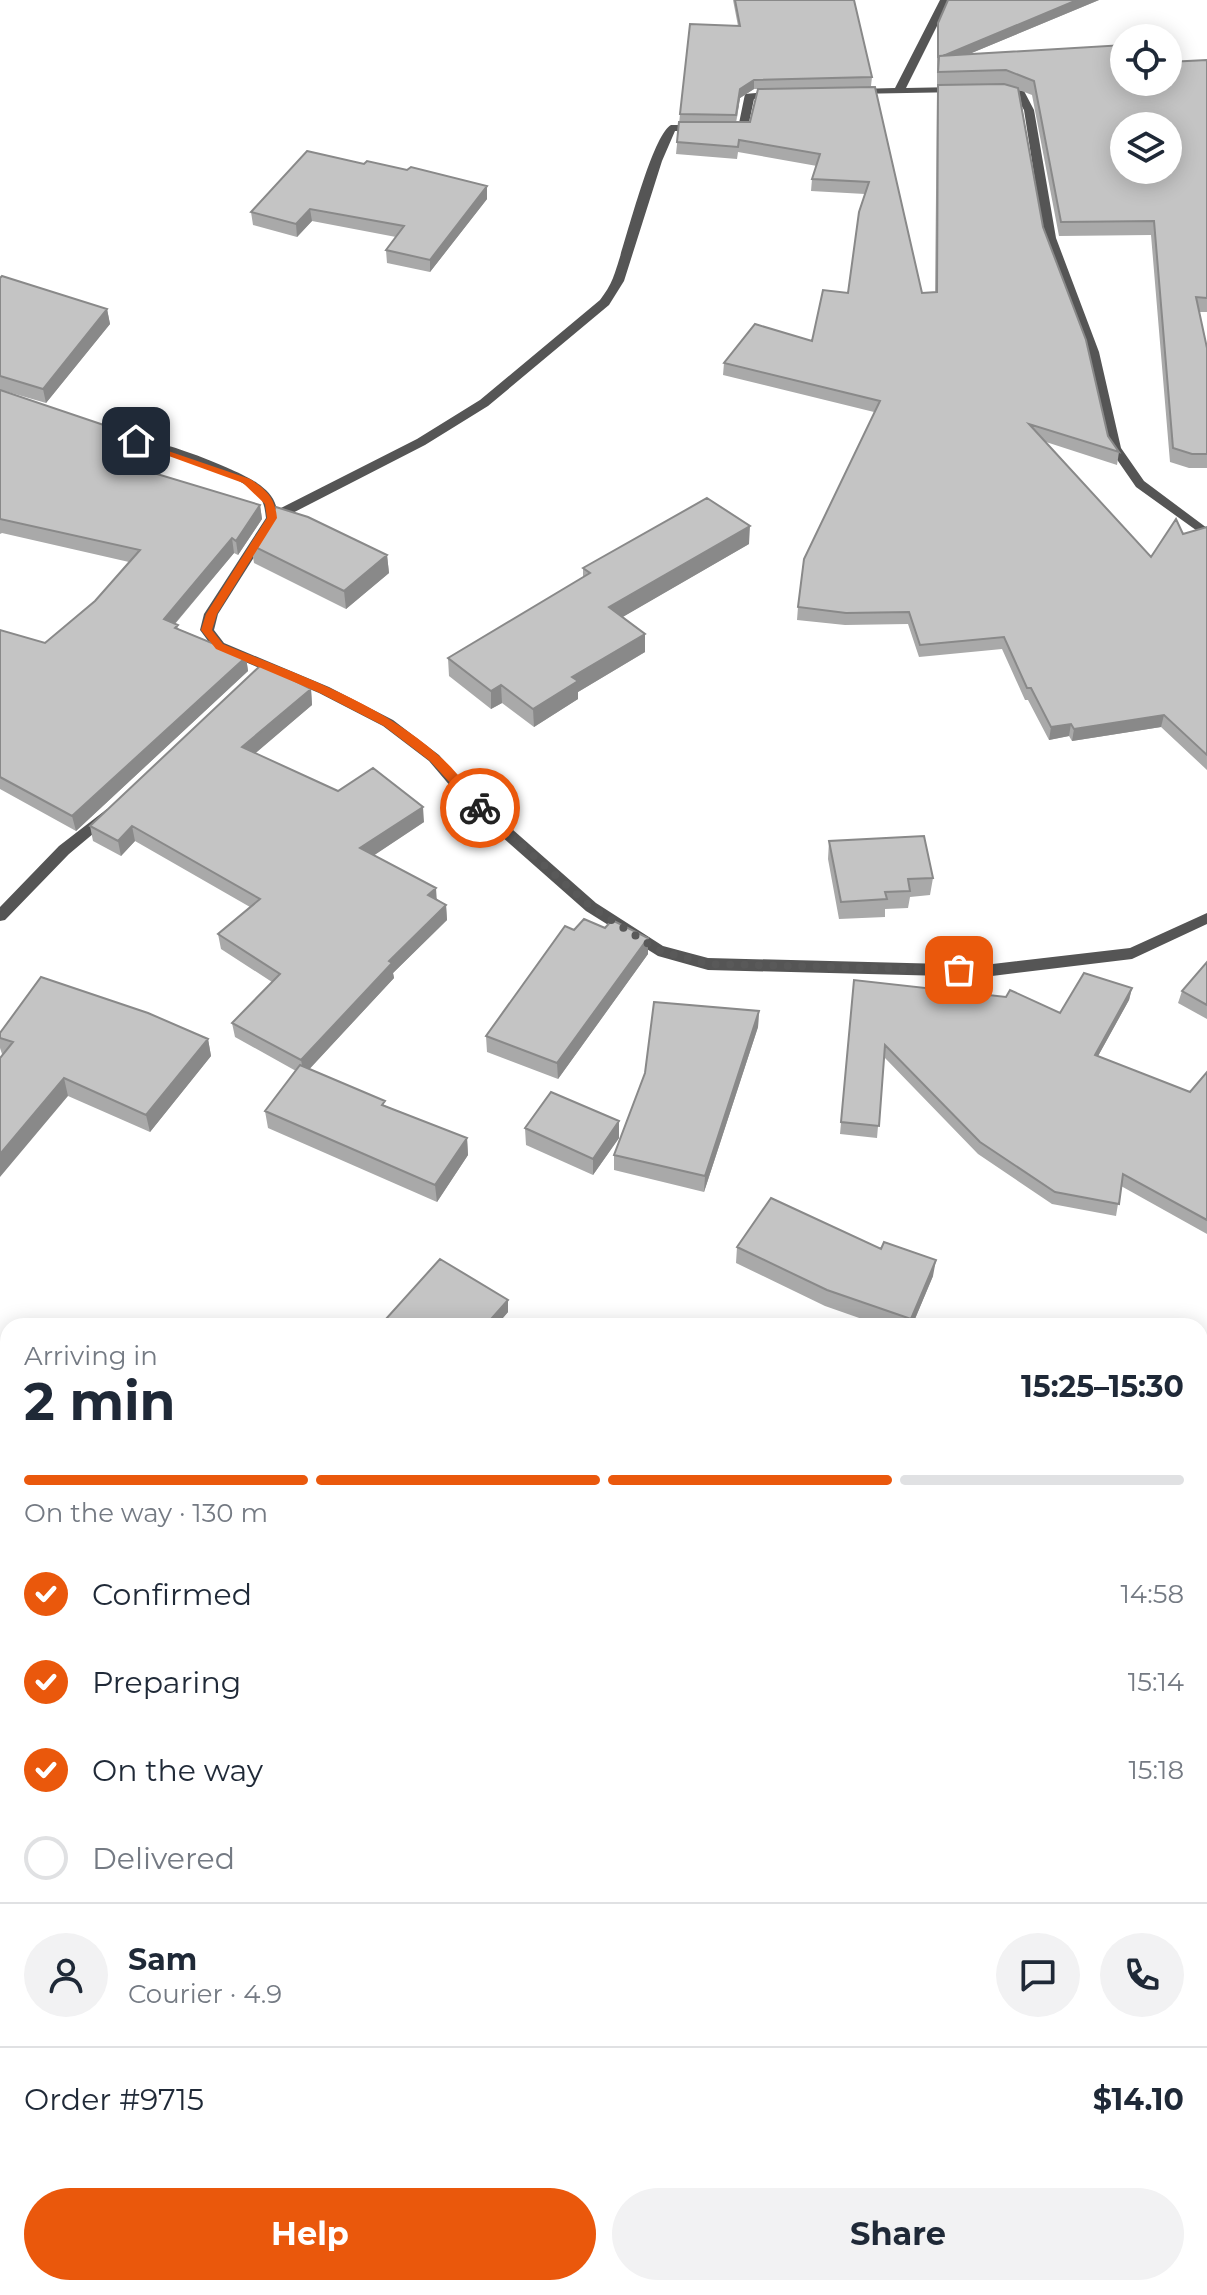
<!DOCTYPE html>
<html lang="en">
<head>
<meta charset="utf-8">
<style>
  :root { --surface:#fff; --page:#f2f2f3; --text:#1f2937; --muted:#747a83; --line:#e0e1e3; --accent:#ea580c }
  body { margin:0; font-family:Montserrat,sans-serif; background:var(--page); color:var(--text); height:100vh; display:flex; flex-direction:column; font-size:30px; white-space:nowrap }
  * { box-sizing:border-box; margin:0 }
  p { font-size:26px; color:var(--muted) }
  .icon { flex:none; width:44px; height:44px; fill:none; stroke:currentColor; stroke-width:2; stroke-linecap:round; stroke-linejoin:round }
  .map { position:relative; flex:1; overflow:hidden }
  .details { position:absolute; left:0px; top:1318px; width:1208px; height:978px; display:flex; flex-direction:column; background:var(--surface); border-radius:24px 24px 0 0; box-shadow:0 4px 20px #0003 }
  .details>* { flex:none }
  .buttons { position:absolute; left:1110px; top:24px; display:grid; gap:16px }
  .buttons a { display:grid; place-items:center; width:72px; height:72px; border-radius:50%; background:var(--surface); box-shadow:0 4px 20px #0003; font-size:40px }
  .pin { position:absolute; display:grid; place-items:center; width:68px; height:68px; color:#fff; margin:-34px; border-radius:16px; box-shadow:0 4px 12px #0006 }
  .courier { position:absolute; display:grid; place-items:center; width:80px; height:80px; margin:-40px; border:6px solid #ea580c; border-radius:50%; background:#fff; color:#222; box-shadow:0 2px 10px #0007 }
  .head em { font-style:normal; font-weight:700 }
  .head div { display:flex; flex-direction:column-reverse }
  .head { display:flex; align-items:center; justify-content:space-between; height:136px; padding:0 24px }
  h1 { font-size:52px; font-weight:700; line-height:60px }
  .bar { display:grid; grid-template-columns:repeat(4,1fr); gap:12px 8px; align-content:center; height:96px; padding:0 24px }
  .bar i { height:10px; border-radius:6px; background:var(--line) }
  .bar .current { background:var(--accent) }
  .bar p { grid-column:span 4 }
  .line { display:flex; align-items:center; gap:20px; padding:0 24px; border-top:2px solid var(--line) }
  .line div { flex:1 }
  .round { display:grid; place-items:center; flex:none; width:84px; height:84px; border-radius:42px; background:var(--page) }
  ol { padding:0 24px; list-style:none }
  li { display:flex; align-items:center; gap:24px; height:88px }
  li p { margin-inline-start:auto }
  li .icon { padding:8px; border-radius:50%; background:var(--accent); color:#fff; stroke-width:4 }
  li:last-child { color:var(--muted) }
  li i { width:44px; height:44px; border:4px solid var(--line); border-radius:50% }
  .button { display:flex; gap:16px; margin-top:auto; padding:16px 24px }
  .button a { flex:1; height:92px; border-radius:48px; background:var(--accent); color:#fff; font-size:32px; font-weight:700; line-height:92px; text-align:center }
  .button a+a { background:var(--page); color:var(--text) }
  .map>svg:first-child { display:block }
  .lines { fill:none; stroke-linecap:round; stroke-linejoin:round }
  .minor { fill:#555; fill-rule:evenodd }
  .wall { fill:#a9a9a9; fill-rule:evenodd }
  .shaded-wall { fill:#898989 }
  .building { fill:#c4c4c4; stroke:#898989; stroke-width:2; fill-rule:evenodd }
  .route { fill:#ea580c }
  .done { stroke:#595959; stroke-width:8; stroke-dasharray:0 14.4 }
</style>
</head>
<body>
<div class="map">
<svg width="1207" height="2295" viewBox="0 0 1207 2295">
  <rect width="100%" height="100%" fill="#fff"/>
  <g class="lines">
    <path class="minor" d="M940,0H950L906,88L957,87L961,88V92L852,94V90L856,89L895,88Z
      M1000,87L1024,91L1034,110L1056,238L1099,352L1121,448L1144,481L1207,528V538L1136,487L1109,448L1087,352L1044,238L1024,110L1016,96L996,92V88Z
      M777,91L782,94L781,96L754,99L747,132L729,134V130L738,128L745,94Z
      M671,125H698L703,128L698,131H675L662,161L624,281L609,305L488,406L425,445L277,521L218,614L214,630L224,643L329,687L393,720L439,755L478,799L596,903L663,946L708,958L984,965L1130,948L1207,913V924L1132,959L984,977L708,970L658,956L586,911L468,807L429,761L383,726L319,693L214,649L200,630L204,614L266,518C265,512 265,505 261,499C240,470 171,457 138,446V440C158,438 243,471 260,485C269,492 275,499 277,510L417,439L480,400L600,300C605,293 610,286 613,278C624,250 651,136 671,125Z
      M107,809L112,810L114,814L112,818L69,854L5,920L0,921V907L59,846Z
      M0,1711L8,1715V1738L0,1734Z
      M476,2288H501L504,2295H479Z"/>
  </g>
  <path class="wall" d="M733,0H854L872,77L871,86L875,87L922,293L935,292L937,97L938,85H937V32L938,23L948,0H1099L969,54L1124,82L1207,60V312H1199L1207,348V468H1189L1170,462L1151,235L1059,236L1032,95L1019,90L1043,227L1108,436L1119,452L1117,465L1046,442L1151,557L1183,534L1207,527V770L1161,727L1072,741L1069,736L1049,740L1028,700H1025L1002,649L919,657L908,624L845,625L797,620L798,607L874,412L723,375L724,363L812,341L848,293L865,194L811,191L812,179L817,166L738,152L737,159L676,154L680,114L738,26ZM754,89H758L750,122H736L740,98Z
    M364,164L407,170L487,186V199L430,272L387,263L386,250L396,237L312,221L297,237L253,225L251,212Z
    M0,278L107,309L110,324L46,403L1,390L160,444L163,458L150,472L260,505L262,519L238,555L234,553L175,624L179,629L246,657L248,671L76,831L0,789V630L45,643L95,601L129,562L2,533L0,534Z
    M749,544L622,617L645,652L578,692V699L534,727L502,703L491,709L449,676L448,658L583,577V568Z
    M251,545L387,555L389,573L346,609L254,563Z
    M311,689L312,705L255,753L338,791L424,822L374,855L446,905L447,920L393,973L394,978L309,1069L386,1106L467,1138L468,1155L437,1202L268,1128L265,1111L296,1071L235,1037L232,1023L272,982L221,949L218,934L250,907L135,841L121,856L93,841L90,826Z
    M829,841L933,878L930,895L910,897L908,908L885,909V917L839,919L828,859Z
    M605,928L648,938V954L558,1079L487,1052L486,1036L574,930Z
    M1207,962V1019L1178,1003L1182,991Z
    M854,980L1060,1013L1132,988L1129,1000L1098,1056L1190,1092L1207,1072V1234L1121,1186L1116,1216L1052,1204L978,1154L884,1057L877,1138L840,1134Z
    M759,1011L758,1027L704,1192L614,1170V1155Z
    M0,1033L208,1039L211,1056L150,1132L68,1096L2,1054L0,1048Z
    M619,1121V1138L593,1175L526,1145L525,1128Z
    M737,1247L881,1249L933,1276L912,1326H882L825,1306L736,1263Z
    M508,1300V1312L496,1326H386L385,1320Z
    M1200,1474L1207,1492V1697L1200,1698Z
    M1207,1754V1973L1200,1968V1758Z"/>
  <path class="shaded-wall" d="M1077,0H1099L938,67L939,58Z
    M754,80V89L740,98L736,124L740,89Z
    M487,186V199L430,272V260Z
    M310,209L312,221L297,237L296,224Z
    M107,309L110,324L46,403L43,389Z
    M160,444L163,458L140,483L137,468Z
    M260,505L262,519L238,555L236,541Z
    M750,526L749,544L609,625V607Z
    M232,538L234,553L166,634L164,619Z
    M387,555L389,573L346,609L344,591Z
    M645,634V652L578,692V699L534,727L533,709L572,677Z
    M246,657L248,671L76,831L72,816Z
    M501,685L502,703L491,709V691Z
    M311,689L312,705L244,763L242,747Z
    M1164,715L1161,727L1072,741L1074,729Z
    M1071,724L1069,736L1049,740L1051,727Z
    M423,807L424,822L361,864L360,848Z
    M132,826L135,841L121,856L118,841Z
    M436,888L437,903L428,895Z
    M446,905L447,920L393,973L394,978L304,1075L301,1060L389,961Z
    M648,938V954L558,1079L557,1063Z
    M1132,988L1129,1000L1092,1067L1095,1055Z
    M759,1011L758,1027L704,1192L705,1176Z
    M208,1039L211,1056L150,1132L146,1115Z
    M64,1078L68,1096L0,1177V1154Z
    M619,1121V1138L593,1175V1159Z
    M467,1138L468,1155L437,1202L435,1185Z
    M936,1260L933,1276L912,1326H909L911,1319Z
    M508,1300V1312L496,1326H485Z
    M8,2283V2288H22L25,2291L20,2295H0V2290Z"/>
  <path class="building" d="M735,0H854L872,77L754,80L740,89L736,115L680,114L690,24L740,26Z
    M948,0H1077L943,56H939L938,58V23Z
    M1124,45V82H1168V62L1207,60V298L1196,297L1207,348V454H1192L1173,448L1154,221L1061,222L1034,81L1006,70L938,72L939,56ZM1124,126H1168V170H1124Z
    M1004,84L1018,88L1043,227L1086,340L1108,436L1119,452L1029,424L1151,557L1176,519L1183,534L1207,527V755L1164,715L1074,729L1071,724L1051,727L1031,688H1027L1004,637L920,645L909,612L846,613L798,607L804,559L880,401L724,363L755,324L812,341L823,290L848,293L859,212L869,182L812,179L820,154L739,140L738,147L677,142L679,122H750L758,89L875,87L922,293L937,292L938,85Z
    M307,151L364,164L367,161L407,170L411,167L487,186L430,260L386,250L404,226L310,209L296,224L251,212Z
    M2,276L107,309L43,389L0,376V278Z
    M0,390L160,444L137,468L260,505L236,541L232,538L164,619L178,625L175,628L246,657L72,816L0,777V630L45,643L95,601L140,550L0,519Z
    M707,498L750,526L609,607L645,634L572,677L578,681L533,709L501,685L491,691L448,658L590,573L583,568Z
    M276,507L308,517L387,555L344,591L251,545Z
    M262,664L311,689L242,747L338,791L373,768L423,807L360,848L436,888L428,895L446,905L389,961L392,963L301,1060L232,1023L280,974L218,934L260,899L132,826L118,841L90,826Z
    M924,836L933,878L908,879L910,891L885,892L887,899L841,902L829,841Z
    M584,919L605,928L612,920L648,938L557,1063L486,1036L565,926L574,930Z
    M1207,962V1005L1182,991Z
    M1084,973L1132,988L1095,1055L1190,1092L1207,1072V1220L1123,1174L1119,1204L1055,1192L980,1142L885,1045L879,1126L841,1122L854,980L1006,997L1010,990L1060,1013Z
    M41,977L148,1013L208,1039L146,1115L64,1078L0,1154V1058L13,1042L0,1038V1033Z
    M654,1002L759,1011L705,1176L614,1155L645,1073Z
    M300,1065L385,1101L382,1105L467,1138L435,1185L265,1111Z
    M551,1092L619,1121L593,1159L525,1128Z
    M771,1198L881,1249L884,1242L936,1260L911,1319L827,1290L737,1247Z
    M440,1259L508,1300L485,1326H395L385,1320Z
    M1200,1474L1207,1492V1685L1200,1686Z
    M1207,1754V1952L1200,1946V1758Z
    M1200,2050L1207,2062V2154L1200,2167Z
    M0,2255L8,2267V2283L0,2290Z
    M893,2288H1035L1040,2294L1038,2295H885Z"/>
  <path class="route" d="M133,439L250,479C267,490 275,498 277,518L217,614L212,630L223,644C296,674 378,701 438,755C455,769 469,789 484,805V811H476L430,761L384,726L320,693L216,649L201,630L206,614L267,518L265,504L243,483L133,443Z"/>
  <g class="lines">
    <path class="done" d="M480,808L591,907L658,950L708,964L959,970"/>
  </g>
</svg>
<div class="buttons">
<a><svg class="icon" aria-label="locate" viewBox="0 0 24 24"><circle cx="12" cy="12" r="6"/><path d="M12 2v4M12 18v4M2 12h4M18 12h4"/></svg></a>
<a><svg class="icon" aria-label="layers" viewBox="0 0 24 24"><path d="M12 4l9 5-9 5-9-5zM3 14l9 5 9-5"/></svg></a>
</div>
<div class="pin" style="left:959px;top:970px;background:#ea580c"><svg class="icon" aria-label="bag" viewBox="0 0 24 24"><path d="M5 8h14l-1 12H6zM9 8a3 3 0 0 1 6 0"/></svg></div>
<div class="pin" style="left:136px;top:441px;background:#1f2937"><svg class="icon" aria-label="home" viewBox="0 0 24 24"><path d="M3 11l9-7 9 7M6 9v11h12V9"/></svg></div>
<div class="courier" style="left:480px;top:808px"><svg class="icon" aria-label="bike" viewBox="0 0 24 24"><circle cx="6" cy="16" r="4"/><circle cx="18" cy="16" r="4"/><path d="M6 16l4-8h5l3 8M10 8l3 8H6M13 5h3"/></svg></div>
<section class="details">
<div class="head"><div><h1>2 min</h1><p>Arriving in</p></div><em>15:25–15:30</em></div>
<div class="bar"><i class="current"></i><i class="current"></i><i class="current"></i><i></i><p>On the way · 130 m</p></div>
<ol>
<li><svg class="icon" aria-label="check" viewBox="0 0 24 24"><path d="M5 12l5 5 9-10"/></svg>Confirmed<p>14:58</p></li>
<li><svg class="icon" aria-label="check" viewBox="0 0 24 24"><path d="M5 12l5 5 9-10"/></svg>Preparing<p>15:14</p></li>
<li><svg class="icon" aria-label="check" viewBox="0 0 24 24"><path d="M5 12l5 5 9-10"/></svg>On the way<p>15:18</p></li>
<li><i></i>Delivered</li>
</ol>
<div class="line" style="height:144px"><a class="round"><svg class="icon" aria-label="person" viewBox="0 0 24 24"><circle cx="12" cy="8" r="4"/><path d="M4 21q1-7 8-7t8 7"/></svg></a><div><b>Sam</b><p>Courier · 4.9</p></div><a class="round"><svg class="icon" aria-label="chat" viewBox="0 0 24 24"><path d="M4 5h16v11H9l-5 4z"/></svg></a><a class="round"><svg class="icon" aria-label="phone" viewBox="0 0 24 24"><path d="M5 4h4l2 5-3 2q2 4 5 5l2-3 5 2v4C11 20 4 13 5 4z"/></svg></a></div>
<div class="line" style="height:104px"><div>Order #9715</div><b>$14.10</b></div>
<div class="button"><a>Help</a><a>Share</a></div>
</section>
</div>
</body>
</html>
